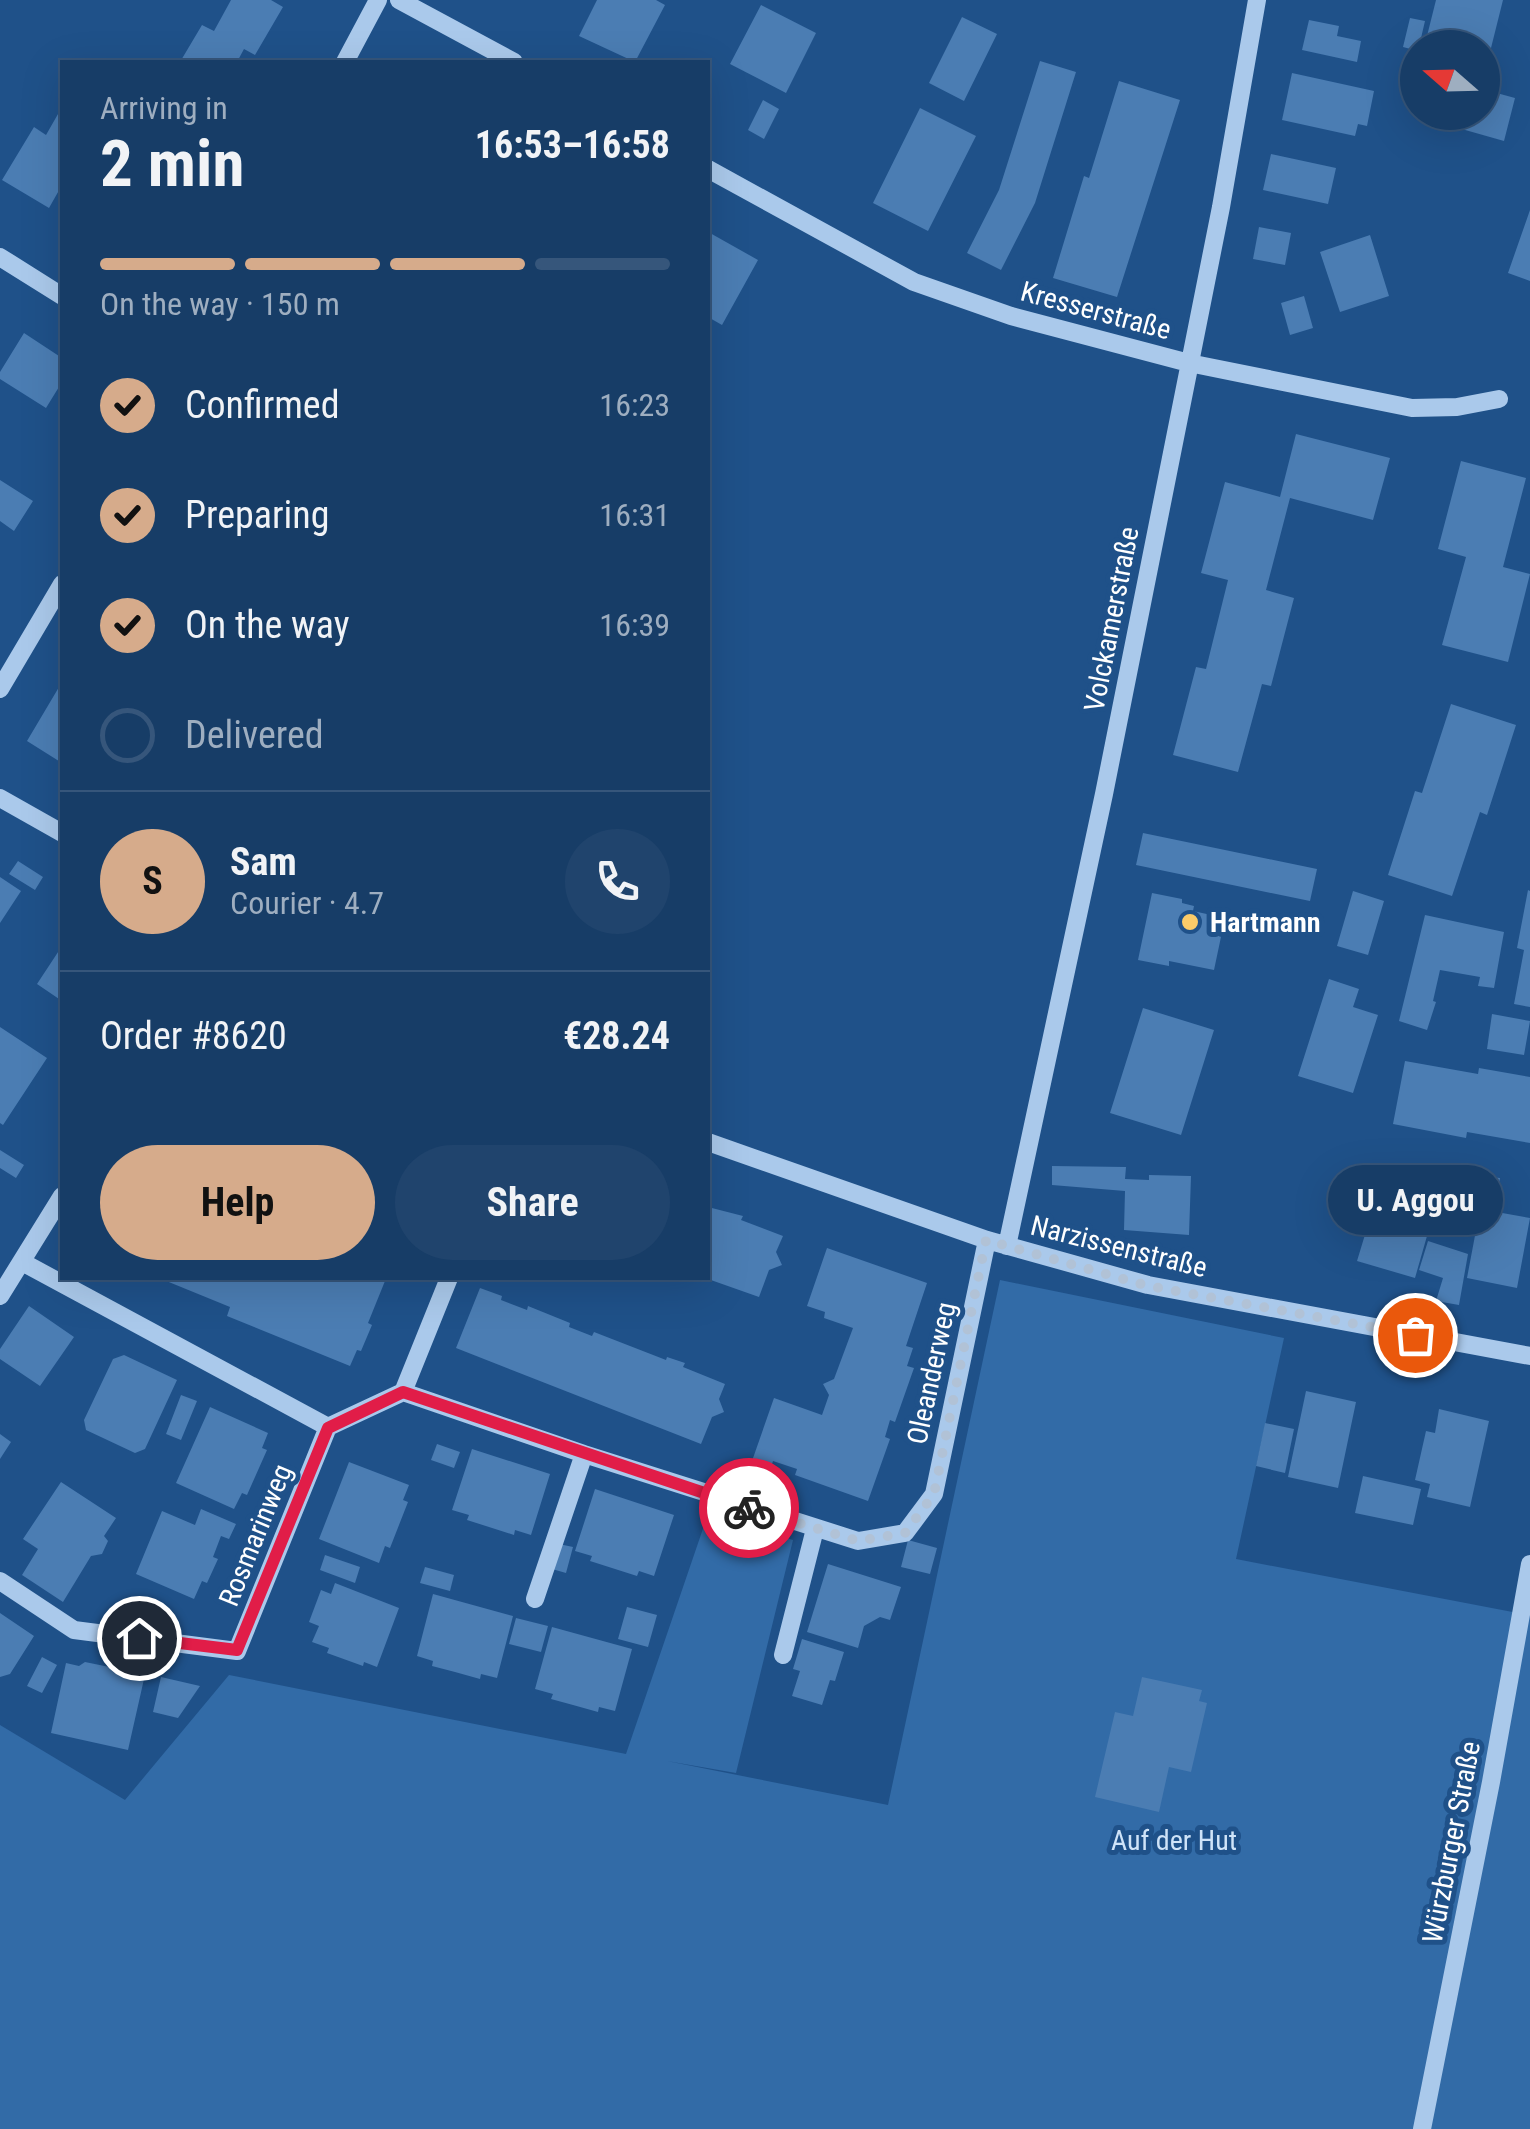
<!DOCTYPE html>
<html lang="en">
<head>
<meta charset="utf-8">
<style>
  :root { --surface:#173d67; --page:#20446d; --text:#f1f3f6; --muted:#9eaec0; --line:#36567b; --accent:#d6ab8b }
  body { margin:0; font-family:"Roboto Condensed",sans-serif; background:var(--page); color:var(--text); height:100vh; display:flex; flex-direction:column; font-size:38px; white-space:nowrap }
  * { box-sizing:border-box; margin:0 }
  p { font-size:32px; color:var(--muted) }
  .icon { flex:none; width:55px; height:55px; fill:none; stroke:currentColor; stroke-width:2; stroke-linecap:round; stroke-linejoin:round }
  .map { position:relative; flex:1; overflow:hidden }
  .panel { position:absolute; left:60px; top:60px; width:650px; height:1220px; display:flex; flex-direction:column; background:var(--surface); border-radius:0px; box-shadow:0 10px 40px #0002,0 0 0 2px var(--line) }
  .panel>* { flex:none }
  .needle { width:65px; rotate:290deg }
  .fabs { position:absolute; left:1400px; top:30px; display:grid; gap:20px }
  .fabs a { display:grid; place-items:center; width:100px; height:100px; border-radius:50%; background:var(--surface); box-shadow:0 10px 40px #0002,0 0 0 2px var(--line); font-size:50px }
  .pin { position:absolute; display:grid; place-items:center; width:85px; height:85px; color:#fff; margin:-42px; border:5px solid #fff; border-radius:50%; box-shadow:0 2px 10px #0007 }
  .courier { position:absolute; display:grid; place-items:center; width:100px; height:100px; margin:-50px; border:8px solid #e11d48; border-radius:50%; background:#fff; color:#222; box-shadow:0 2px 12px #0007 }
  .bubble { position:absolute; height:70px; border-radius:35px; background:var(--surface); box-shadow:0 10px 40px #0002,0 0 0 2px var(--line); font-size:32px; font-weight:700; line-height:70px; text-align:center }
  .headline em { font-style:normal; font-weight:700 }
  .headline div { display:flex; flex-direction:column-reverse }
  .headline { display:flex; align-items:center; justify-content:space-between; height:170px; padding:0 40px }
  h1 { font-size:65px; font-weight:700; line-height:75px }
  .bar { display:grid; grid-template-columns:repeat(4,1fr); gap:15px 10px; align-content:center; height:120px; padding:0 40px }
  .bar i { height:12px; border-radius:8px; background:var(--line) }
  .bar .on { background:var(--accent) }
  .bar p { grid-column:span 4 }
  .line { display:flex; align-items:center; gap:25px; padding:0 40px; border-top:2px solid var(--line) }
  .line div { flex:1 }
  .round { display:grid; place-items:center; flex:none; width:105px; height:105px; border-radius:52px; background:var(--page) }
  ol { padding:0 40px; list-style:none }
  li { display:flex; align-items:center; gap:30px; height:110px }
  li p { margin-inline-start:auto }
  li .icon { padding:10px; border-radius:50%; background:var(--accent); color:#111; stroke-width:4 }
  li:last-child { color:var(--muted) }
  li i { width:55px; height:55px; border:5px solid var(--line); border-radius:50% }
  .button { display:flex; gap:20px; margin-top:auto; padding:20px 40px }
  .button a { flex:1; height:115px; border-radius:60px; background:var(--accent); color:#111; font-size:40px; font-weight:700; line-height:115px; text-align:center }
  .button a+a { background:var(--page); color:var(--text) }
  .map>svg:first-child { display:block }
  .green { fill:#326ba7 }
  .building { fill:#4b7db3 }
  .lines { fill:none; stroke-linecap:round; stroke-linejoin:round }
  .minor { stroke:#aac9eb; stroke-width:18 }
  .done { stroke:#b1c2d6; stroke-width:10; stroke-dasharray:0 18 }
  .route { stroke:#e11d48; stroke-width:12 }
  .poi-dot { fill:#facb69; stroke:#1f5189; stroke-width:4 }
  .labels { text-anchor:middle; stroke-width:10; stroke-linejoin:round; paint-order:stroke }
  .street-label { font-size:28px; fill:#fff; stroke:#1f5189 }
  .poi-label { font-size:28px; font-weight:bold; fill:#fff; stroke:#1f5189; text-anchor:start }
  .park-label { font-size:28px; fill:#cfe3f8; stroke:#1f5189 }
</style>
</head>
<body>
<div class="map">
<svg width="1530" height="2129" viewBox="0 0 1530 2129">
  <rect width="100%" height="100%" fill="#1f5189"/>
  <path class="green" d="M1000,1280L1284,1338L1236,1559L1523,1614L1530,1589V2129H0V1725L125,1800L229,1675L626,1754L708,1514L793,1540L736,1773L667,1761L888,1805Z"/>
  <path class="building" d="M231,0H271L283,7L255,55L244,49L237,62H180L202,25L214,31Z
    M597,0H656L665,5L635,62L579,36Z
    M1436,0H1503L1490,52L1482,48L1427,36Z
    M761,5L816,33L786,93L730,64Z
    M962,17L997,34L964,101L929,83Z
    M1410,18L1425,21L1418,51L1403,47Z
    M1309,20L1339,26L1337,36L1361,41L1357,62L1302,50Z
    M1040,61L1076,72L1035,203L1001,270L967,253L999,190Z
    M1292,73L1374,91L1367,126L1358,124L1355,136L1282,120Z
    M1119,81L1180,100L1117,297L1053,278L1084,176L1089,178Z
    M1482,89L1515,98L1504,141L1437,122L1440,112H1482Z
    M763,100L779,109L764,139L748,130Z
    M62,107V185L49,208L2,180L34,127L46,135Z
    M920,108L976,136L928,231L873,203Z
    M1271,154L1336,168L1328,204L1263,190Z
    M1530,210V281L1508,273Z
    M1259,227L1291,233L1285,265L1253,259Z
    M710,233L758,260L722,325L708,317Z
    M1370,235L1389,296L1340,312L1320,252Z
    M1304,296L1313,328L1290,335L1281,303Z
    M24,333L62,358V382L46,408L0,379V372Z
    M1296,434L1390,458L1373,520L1290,498L1266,590L1294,598L1271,686L1262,684L1238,772L1173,755L1196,667L1206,669L1228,580L1201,573L1225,482L1280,497Z
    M1461,461L1526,478L1503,567L1530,574L1508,662L1442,645L1466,557L1438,549Z
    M0,480L33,501L14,531L0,521Z
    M62,682V763L27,741Z
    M1451,704L1516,725L1487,815L1480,812L1452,896L1388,875L1415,791L1422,793Z
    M1143,833L1317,869L1310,901L1136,865Z
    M18,861L43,877L35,890L9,874Z
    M0,877L21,891L0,923Z
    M1528,890L1530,891V1007L1514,1004L1524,950L1517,948Z
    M1353,891L1384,901L1368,955L1337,946Z
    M1152,893L1182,899V903L1194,906L1193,911L1225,918L1214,970L1169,961V966L1138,960Z
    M1425,915L1504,932L1494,988L1478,986L1480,977L1440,970L1433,1001L1436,1002L1427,1030L1399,1021Z
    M62,946V1001L37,984Z
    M1329,979L1359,989L1353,1007L1378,1015L1353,1093L1298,1076Z
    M1143,1008L1214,1030L1181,1135L1110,1113Z
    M1492,1014L1530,1021L1524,1055L1487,1049Z
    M0,1027L47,1058L3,1125L0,1123Z
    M1405,1061L1478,1074L1479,1068L1530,1077V1143L1467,1132L1466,1138L1393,1124Z
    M0,1150L24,1165L16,1178L0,1168Z
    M1052,1166L1126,1167L1125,1179L1149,1180V1175L1191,1176L1189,1235L1124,1230L1125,1191L1052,1185Z
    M1468,1175L1500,1178L1494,1210L1462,1204Z
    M1374,1205L1431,1222L1415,1278L1357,1261Z
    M708,1207L743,1216L741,1220L783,1236L776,1252L782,1265L769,1270L759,1297L708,1279Z
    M1480,1209L1530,1218L1517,1288L1467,1278Z
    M1428,1241L1468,1254L1459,1305L1436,1301L1443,1278L1419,1270Z
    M827,1248L927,1283L906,1346L913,1348L907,1366L914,1368L895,1422L890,1420L885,1437L890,1439L868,1501L795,1475L797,1469L773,1461L771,1467L752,1461L774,1398L822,1415L829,1395L823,1384L834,1379L853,1328L824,1318L825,1312L807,1306Z
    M159,1278H382L385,1281L368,1323L372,1325L361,1351L357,1350L350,1366L227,1316L230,1307Z
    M480,1288L502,1296L501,1300L527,1310L528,1306L570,1323L569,1327L592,1336L594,1332L666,1360L667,1357L685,1363L683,1367L725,1384L719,1399L724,1412L712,1417L701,1444L456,1348Z
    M29,1306L74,1337L40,1386L0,1359V1349Z
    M124,1355L177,1380L145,1449L135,1453L86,1430L84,1420L113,1359Z
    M1306,1391L1356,1402L1338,1488L1288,1477Z
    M181,1395L197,1401L181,1440L166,1434Z
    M210,1407L268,1433L262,1448L267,1450L247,1495L242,1493L234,1509L176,1483Z
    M1439,1409L1489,1421L1470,1507L1427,1497L1430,1484L1415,1480L1426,1431L1435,1433Z
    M1265,1423L1294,1429L1285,1473L1256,1466Z
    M0,1434L11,1442L0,1459Z
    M437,1444L460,1452L454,1468L431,1460Z
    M472,1449L550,1474L531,1535L515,1530L514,1535L489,1527L467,1520L469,1515L452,1510Z
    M349,1462L409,1485L403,1500L408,1502L390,1548L385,1546L379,1563L319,1539Z
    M1363,1476L1421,1489L1413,1525L1355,1513Z
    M61,1482L116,1518L104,1536L108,1541L102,1554L91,1556L63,1602L22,1575L38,1549L23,1539Z
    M595,1489L674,1515L654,1576L639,1571L637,1576L590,1561L592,1556L575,1551Z
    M201,1509L236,1524L229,1539L221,1536L213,1557L218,1559L207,1583L202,1581L194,1599L136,1574L162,1511L195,1525Z
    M908,1540L937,1548L930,1574L901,1567Z
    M559,1544L573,1547L566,1573L552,1569Z
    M325,1555L360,1567L355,1583L320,1570Z
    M828,1564L901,1587L890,1620L880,1617L864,1626L858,1648L807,1632Z
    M425,1567L454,1575L450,1591L420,1583Z
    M335,1583L399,1608L377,1667L364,1662L363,1666L327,1653L329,1648L312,1642L319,1626L309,1622L321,1590L331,1594Z
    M433,1594L513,1616L497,1678L481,1674L480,1679L455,1672L432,1666L433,1661L417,1656Z
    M627,1607L657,1615L648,1647L618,1639Z
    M0,1613L34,1636L10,1674L0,1677Z
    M516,1618L548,1626L541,1652L509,1644Z
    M552,1627L632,1649L615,1711L599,1707L598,1712L573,1705L551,1699L553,1694L535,1689Z
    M802,1639L844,1652L835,1681L830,1680L822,1705L792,1696L800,1671L793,1669Z
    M42,1657L57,1665L42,1693L27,1686Z
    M85,1662L124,1670L129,1676L144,1679L128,1750L51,1733L66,1663L79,1666Z
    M161,1677L200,1686L178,1718L153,1712Z
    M1142,1677L1202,1690L1199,1701L1207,1703L1191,1772L1169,1767L1159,1812L1095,1797L1115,1712L1133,1716Z"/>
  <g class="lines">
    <path class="minor" d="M399,0L514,62
      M345,62L378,0
      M708,169L914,282L1011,316L1189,363L1412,408L1457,407L1499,399
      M0,257L62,296
      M0,689L62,584
      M0,798L62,833
      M708,1142L987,1240L1148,1285L1530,1356
      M1007,1246L1104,794L1221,207L1257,0
      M22,1262L328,1427L403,1392L584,1454L858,1541L905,1533L934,1494L987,1240
      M0,1296L62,1196
      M403,1392L449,1278
      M0,1581L74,1630L237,1651L328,1427
      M535,1599L584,1454
      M783,1655L815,1529
      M1422,2129L1491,1782L1530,1564"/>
  </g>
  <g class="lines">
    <path class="done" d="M749,1508L858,1541L905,1533L934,1494L986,1240L1148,1286L1415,1335"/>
    <path class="route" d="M139,1638L237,1650L328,1428L403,1392L749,1508"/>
  </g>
  <circle class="poi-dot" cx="1190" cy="922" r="10"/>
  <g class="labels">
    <g class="street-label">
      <text transform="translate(1096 310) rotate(15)" y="10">Kresserstraße</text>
      <text transform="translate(1111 619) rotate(-79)" y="10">Volckamerstraße</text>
      <text transform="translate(1119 1246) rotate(14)" y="10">Narzissenstraße</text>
      <text transform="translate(931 1373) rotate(-78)" y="10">Oleanderweg</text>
      <text transform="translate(255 1535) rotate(-68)" y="10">Rosmarinweg</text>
      <text transform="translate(1451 1842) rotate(-79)" y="10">Würzburger Straße</text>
    </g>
    <g class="poi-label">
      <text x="1210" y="932">Hartmann</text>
    </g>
    <g class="park-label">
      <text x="1174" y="1850">Auf der Hut</text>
    </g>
  </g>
</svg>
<div class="fabs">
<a><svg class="needle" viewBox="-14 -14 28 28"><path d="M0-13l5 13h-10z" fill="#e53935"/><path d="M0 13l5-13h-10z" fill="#9eaec0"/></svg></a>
</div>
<div class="pin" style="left:1415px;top:1335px;background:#ea580c"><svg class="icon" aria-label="bag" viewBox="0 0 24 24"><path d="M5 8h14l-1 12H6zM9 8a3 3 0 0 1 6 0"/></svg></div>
<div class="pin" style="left:139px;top:1638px;background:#1f2937"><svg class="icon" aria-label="home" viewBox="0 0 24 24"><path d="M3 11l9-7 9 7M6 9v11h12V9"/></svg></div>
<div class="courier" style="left:749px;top:1508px"><svg class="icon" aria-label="bike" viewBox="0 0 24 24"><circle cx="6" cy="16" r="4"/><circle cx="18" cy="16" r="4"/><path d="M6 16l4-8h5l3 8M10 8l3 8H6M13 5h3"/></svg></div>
<div class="bubble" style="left:1328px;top:1165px;width:175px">U. Aggou</div>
<section class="panel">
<div class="headline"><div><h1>2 min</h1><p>Arriving in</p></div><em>16:53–16:58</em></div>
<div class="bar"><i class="on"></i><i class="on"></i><i class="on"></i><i></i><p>On the way · 150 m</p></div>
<ol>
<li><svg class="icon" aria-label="check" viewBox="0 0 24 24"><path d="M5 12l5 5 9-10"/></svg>Confirmed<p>16:23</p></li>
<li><svg class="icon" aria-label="check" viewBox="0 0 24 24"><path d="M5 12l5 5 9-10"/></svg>Preparing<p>16:31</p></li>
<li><svg class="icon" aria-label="check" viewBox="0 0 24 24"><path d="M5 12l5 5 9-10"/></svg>On the way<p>16:39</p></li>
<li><i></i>Delivered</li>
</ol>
<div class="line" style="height:180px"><b class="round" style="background:var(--accent);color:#111">S</b><div><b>Sam</b><p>Courier · 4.7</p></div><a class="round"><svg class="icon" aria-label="phone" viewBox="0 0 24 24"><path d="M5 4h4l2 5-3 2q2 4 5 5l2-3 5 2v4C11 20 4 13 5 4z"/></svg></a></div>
<div class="line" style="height:130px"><div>Order #8620</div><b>€28.24</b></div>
<div class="button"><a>Help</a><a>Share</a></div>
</section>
</div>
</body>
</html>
